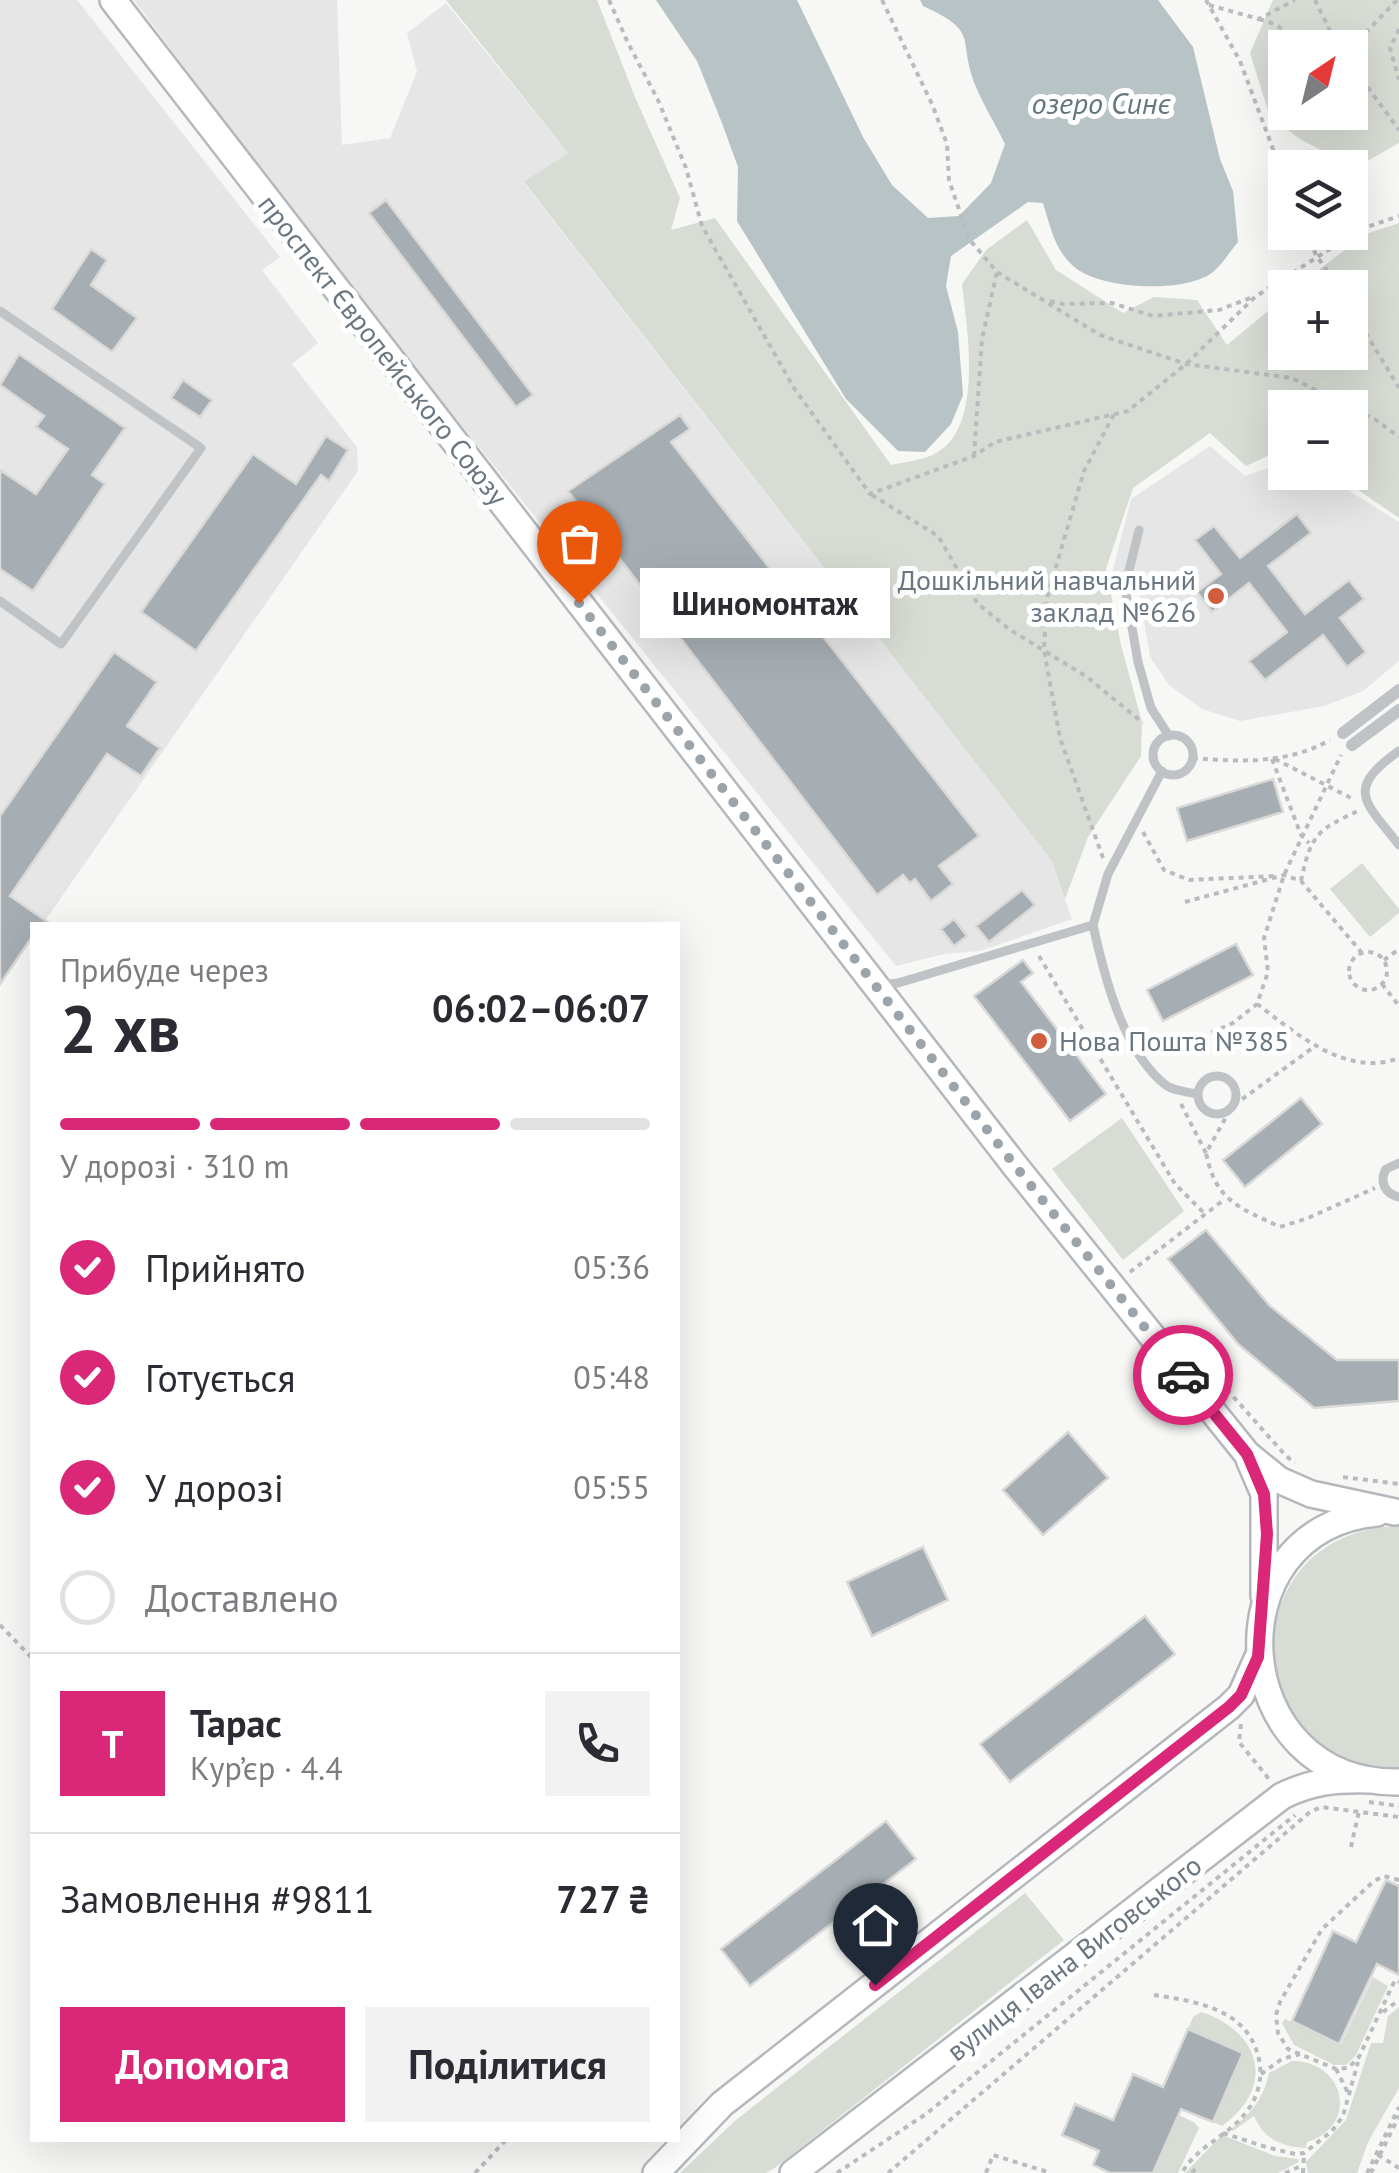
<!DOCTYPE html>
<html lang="uk">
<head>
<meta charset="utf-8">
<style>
  :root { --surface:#fff; --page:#f2f2f3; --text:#2b2b33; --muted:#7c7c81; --line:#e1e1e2; --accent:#db2777 }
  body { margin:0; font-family:"PT Sans",sans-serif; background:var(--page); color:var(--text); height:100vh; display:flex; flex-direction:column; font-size:38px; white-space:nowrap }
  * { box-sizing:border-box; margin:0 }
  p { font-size:32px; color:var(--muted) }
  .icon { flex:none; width:55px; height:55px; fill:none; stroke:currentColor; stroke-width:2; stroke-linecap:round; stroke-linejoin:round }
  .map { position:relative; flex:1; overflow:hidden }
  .side { position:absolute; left:30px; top:922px; width:650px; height:1220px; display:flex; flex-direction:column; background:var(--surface); border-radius:0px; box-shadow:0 10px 40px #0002 }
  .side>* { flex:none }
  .needle { width:65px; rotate:35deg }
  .buttons { position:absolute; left:1268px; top:30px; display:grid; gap:20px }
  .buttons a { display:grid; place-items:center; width:100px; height:100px; border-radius:0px; background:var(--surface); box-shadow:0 10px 40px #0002; font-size:50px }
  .pin { position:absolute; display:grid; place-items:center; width:85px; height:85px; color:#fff; margin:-102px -42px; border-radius:50% 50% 50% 0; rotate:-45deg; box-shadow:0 0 10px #0007 }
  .pin .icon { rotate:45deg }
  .courier { position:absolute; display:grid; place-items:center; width:100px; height:100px; margin:-50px; border:8px solid #db2777; border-radius:50%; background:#fff; color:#222; box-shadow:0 2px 12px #0007 }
  .bubble { position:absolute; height:70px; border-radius:0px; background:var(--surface); box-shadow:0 10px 40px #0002; font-size:32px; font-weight:800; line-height:70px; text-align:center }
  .summary em { font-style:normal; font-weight:800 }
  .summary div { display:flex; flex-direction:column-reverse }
  .summary { display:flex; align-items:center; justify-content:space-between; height:170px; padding:0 30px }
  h1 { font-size:65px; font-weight:800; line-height:75px }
  .bar { display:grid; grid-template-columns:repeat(4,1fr); gap:15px 10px; align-content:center; height:120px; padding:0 30px }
  .bar i { height:12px; border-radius:8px; background:var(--line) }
  .bar .selected { background:var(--accent) }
  .bar p { grid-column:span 4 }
  .line { display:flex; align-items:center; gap:25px; padding:0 30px; border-top:2px solid var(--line) }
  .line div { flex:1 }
  .round { display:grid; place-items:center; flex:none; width:105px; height:105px; border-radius:0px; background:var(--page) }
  ol { padding:0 30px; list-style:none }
  li { display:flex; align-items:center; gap:30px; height:110px }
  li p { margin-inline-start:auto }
  li .icon { padding:10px; border-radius:50%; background:var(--accent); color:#fff; stroke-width:4 }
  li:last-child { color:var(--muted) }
  li i { width:55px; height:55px; border:5px solid var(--line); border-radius:50% }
  .cta { display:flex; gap:20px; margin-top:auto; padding:20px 30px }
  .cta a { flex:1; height:115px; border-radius:0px; background:var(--accent); color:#fff; font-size:40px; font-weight:800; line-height:115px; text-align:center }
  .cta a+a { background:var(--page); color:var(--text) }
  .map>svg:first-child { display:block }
  .built { fill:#e5e6e5 }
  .green { fill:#d7dcd4; fill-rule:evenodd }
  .water { fill:#b8c3c6 }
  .building { fill:#a7aeb3; stroke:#d9d9d7; stroke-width:2.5 }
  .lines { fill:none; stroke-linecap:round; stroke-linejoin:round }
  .secondary-casing { stroke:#b4b8bc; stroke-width:30 }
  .path { stroke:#b9bcbe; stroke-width:4; stroke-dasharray:5 5; stroke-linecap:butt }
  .service { stroke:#bfc3c6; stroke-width:9 }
  .pedestrian { stroke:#bfc3c6; stroke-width:12 }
  .secondary { stroke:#fff; stroke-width:25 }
  .done { stroke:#9ba4aa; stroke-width:10; stroke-dasharray:0 18 }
  .route { stroke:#db2777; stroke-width:12 }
  .poi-dot { fill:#d05e3c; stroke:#fff; stroke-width:4 }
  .labels { text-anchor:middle; stroke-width:10; stroke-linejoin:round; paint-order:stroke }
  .street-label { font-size:28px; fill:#6a7782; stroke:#fff }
  .poi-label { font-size:28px; fill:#6a7782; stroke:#fff; text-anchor:end }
  .water-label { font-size:30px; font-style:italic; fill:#65777e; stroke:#fff }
</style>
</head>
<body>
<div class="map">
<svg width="1399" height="2173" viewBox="0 0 1399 2173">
  <rect width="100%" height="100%" fill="#f7f7f5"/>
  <path class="built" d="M0,0H77L280,257L262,270L318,343L292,364L357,447L358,471L42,925H32V939L0,986Z
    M134,0H337L342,145L390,138L417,72L407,33L446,3L568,153L524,183L1052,861L1072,919L980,951L944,954L896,966L332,264Z
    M1210,446L1245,476L1285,462V472L1333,473L1351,492L1399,522V661L1363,691L1324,706L1240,721L1202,709L1169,685L1150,657L1139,589L1109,585L1131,499Z"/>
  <path class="green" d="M446,0H597L635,97L680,198L671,230L715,218L891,465C905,462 924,460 936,453C984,427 967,329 962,284L986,250L1027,220L1056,270L1123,313L1154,297L1197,300L1227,345L1285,297V352H1350V288L1296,287L1366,234L1399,223V518L1357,489L1343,473L1350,472V408H1285V448L1246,466L1210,433L1133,488L1106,569L1121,645L1142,722L1141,756L1088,837L1065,899L1052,861L524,182L568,153Z
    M1273,0H1399V143L1355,168L1298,138L1269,114L1250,53ZM1285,48H1350V112H1285Z
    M1362,863L1399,909V913L1370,937L1330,889Z
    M1122,1118L1184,1211L1123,1260L1052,1169Z
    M1399,1526V1767C1234,1769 1229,1531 1399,1526Z
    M1025,1893L1064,1940L776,2167L766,2173H680L736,2120Z
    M1373,1977L1388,1986L1356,2055L1346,2065H1334L1294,2045L1282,2023L1285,2019L1341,2044Z
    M1399,2007V2088L1368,2142L1357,2173H1308L1306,2162L1346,2120L1371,2043H1383L1388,2016Z
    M1201,2012C1262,2032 1276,2087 1222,2126L1213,2122L1243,2053L1188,2029L1193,2017Z
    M1292,2061C1346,2061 1359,2126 1307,2142L1306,2148C1281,2147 1264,2139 1254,2116L1233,2131L1231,2129C1252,2113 1263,2099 1269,2073Z
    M1178,2115L1194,2122L1199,2128L1178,2173H1153Z
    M1222,2135L1275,2156L1298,2159L1299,2162L1278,2173H1185Z"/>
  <path class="water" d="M656,0H797L863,137L892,185L928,218L959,216L991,183L1005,144C996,125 984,106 976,87C956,38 982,33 923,6L920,0H1158L1193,47L1220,159L1233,191L1238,242C1230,251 1223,264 1213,272C1185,294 1098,290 1072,265C1054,248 1050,225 1043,203L1028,202L951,256L946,286L958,332L963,395L951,424L925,452L898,451L846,399L737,221L738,167L722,123L697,61Z"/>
  <path class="building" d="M386,200L533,395L516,407L369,213Z
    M91,249L107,260L91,285L137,318L112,352L52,309Z
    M19,354L125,428L92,475L105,484L33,591L0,569V470L36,494L68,449L36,427L44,416L0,385Z
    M183,380L212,400L200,417L171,398Z
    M680,415L690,429L671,442L979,836L939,866L953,884L931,901L915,879L910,883L903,875L877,895L568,491Z
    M326,436L348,450L329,481L321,475L196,651L141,612L253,454L296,484Z
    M1297,514L1311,533L1268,566L1305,614L1349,580L1364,599L1340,618L1366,652L1347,667L1323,635L1265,680L1249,661L1287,632L1249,583L1212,612L1197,592L1221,574L1195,540L1214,526L1240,558Z
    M114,652L157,682L127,726L160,748L141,776L107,754L10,896L52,925H32V937L0,984V816Z
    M1273,779L1283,812L1187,841L1177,808Z
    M1022,890L1035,905L989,942L976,926Z
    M954,919L967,936L954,946L941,929Z
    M1236,944L1253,975L1163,1021L1147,990Z
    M1023,960L1033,973L1021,982L1106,1094L1070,1121L974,996Z
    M1301,1098L1322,1124L1245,1187L1223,1160Z
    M1206,1230L1270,1306L1337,1360H1399V1401L1314,1408L1238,1344L1168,1259Z
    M1068,1432L1108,1478L1043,1535L1003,1490Z
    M923,1547L948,1600L872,1636L847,1582Z
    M1145,1616L1175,1654L1010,1782L980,1744Z
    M886,1821L916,1859L750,1986L721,1949Z
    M1386,1880L1399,1886V1975L1377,1964L1339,2044L1292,2021L1333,1931L1356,1942Z
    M1188,2029L1243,2053L1213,2122L1181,2109L1153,2173H1110L1093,2165L1099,2151L1062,2135L1075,2104L1113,2120L1133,2074L1163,2087Z"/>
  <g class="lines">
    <g class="secondary-casing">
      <path id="secondary" d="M113,0L1016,1167L1247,1454L1279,1480L1311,1494L1395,1512
        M1249,1459L1264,1494V1596
        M1377,1513C1209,1529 1226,1785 1399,1782
        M656,2173L722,2104L1229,1707L1241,1695L1258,1657
        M793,2173L1282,1796C1313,1781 1336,1779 1370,1780"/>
    </g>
    <path class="path" d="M609,0L628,43L658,100L686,168L702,226L794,388L870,494L974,456L995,442L1128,411L1186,364L1255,297L1361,229L1399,216
      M882,0L932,104L947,144L949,180L969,239L997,272L1100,335L1186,364L1292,378L1376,420L1399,437
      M1206,0L1240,61L1285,181
      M1315,0L1337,45
      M1209,5L1259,19L1295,0
      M1259,19L1275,24L1293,37H1317L1338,47H1352L1397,0
      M1399,29L1390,48L1399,80
      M1350,63L1399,130
      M1306,232L1316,255L1339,288
      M1050,301L1063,304L1112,303L1153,316L1219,310L1250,298
      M1350,307L1399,388
      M974,456L982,339L997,272
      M872,495L938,536L977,603L1009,629L1087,677L1143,723
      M1193,758C1239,762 1288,764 1330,740
      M1272,759L1301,835L1309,843
      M1275,759L1355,800
      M1143,832L1164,870L1189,880L1274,876
      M1103,858L1060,738L1044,650L1047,598L1084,471L1114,414
      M1301,881C1311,834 1317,830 1360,810
      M1185,902L1284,875L1301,881L1362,953
      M1349 971a19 19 0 1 1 38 0a19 19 0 1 1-38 0Z
      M1039,956L1175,1184L1206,1215
      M1384,960L1399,949
      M1382,984L1399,1006
      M1257,1004C1296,1033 1346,1078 1399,1058
      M1144,1035L1150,1039H1197L1233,1023L1257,1004L1268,972L1264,938L1284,875L1341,755
      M1181,1104L1206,1153
      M1234,1105L1314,1047
      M1230,1110L1206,1153C1216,1202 1239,1207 1280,1227L1308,1218L1375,1188
      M1130,1272L1225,1199
      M1207,1367L1286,1456L1295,1463
      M1343,1477L1399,1484
      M0,1625L32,1658
      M1241,1724L1239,1742L1269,1779
      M1369,1802L1399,1806
      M1351,1847L1359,1811
      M1399,1880L1384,1876L1374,1881L1322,1929L1280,2002L1276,2015L1278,2033L1288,2049L1336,2069L1348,2068L1359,2057L1395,1980L1399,1982
      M1154,1995C1200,2002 1252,2010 1260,2065C1262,2083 1256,2101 1244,2115C1227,2136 1195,2148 1182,2173
      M1383,2012L1399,2000
      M1336,2069L1349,2095
      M1261,2074L1282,2059L1300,2054
      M1223,2133L1266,2147L1295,2154L1304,2153L1332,2131L1343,2116L1358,2062
      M1378,2155L1399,2168
      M475,2173L506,2140
      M837,2173L926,2114L1295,1815
      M888,2173L1310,1812L1321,1807L1399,1817
      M986,2173L993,2155L1051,2173
      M1192,2173L1196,2168
      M1285,2173L1301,2166
      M1303,2173L1304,2153
      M1367,2173L1399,2107
      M1371,2173L1399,2116"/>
    <path class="service" d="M0,311L201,448L61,644L0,601
      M1139,530L1125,587L1138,662L1151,708L1169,736
      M1153 755a20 20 0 1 1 40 0a20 20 0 1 1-40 0Z
      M1399,751C1344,790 1365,801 1399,845
      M1093,925C1104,975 1123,1053 1167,1086C1175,1091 1188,1092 1197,1094
      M879,985L898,983L1093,925L1108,874L1162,771
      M1198 1095a19 19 0 1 1 38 0a19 19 0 1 1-38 0Z
      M1399,1163L1386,1169C1379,1182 1385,1194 1399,1197"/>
    <path class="pedestrian" d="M1343,733L1399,690
      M1352,745L1399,710"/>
    <use href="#secondary" class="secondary"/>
  </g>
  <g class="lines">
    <path class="done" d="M579,603L1016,1167L1183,1375"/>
    <path class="route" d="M875,1985L1229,1707L1241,1695L1258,1657L1267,1534L1264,1494L1247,1454L1183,1375"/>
  </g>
  <g class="poi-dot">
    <circle cx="1216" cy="596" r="10"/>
    <circle cx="1039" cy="1041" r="10"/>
  </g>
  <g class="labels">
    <g class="street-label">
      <text transform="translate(383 350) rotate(52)" y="10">проспект Європейського Союзу</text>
      <text transform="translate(1074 1958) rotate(-38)" y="10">вулиця Івана Виговського</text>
    </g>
    <g class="poi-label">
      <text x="1196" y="590">Дошкільний навчальний<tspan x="1196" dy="32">заклад №626</tspan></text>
      <text x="1059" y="1051" text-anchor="start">Нова Пошта №385</text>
    </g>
    <g class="water-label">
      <text x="1101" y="114">озеро Синє</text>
    </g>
  </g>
</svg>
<div class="buttons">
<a><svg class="needle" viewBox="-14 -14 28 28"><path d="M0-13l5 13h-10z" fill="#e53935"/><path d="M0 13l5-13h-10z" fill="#7c7c81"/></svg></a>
<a><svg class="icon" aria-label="layers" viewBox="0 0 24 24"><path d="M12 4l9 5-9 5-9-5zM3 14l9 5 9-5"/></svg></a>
<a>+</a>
<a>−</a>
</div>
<div class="pin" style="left:579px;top:603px;background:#ea580c"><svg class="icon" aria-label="bag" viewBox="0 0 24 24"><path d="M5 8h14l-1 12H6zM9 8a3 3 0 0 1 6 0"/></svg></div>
<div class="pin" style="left:875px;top:1985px;background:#1f2937"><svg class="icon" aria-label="home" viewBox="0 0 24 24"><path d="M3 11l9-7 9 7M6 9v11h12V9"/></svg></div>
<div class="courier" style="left:1183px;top:1375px"><svg class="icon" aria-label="car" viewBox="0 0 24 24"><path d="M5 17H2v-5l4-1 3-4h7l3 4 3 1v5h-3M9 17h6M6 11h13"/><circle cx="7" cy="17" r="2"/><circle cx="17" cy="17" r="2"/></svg></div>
<div class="bubble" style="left:640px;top:568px;width:250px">Шиномонтаж</div>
<section class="side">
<div class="summary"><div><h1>2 хв</h1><p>Прибуде через</p></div><em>06:02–06:07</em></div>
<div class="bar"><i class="selected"></i><i class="selected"></i><i class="selected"></i><i></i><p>У дорозі · 310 m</p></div>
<ol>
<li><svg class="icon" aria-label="check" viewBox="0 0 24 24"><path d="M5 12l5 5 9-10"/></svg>Прийнято<p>05:36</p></li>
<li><svg class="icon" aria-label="check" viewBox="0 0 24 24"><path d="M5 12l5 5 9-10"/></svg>Готується<p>05:48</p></li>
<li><svg class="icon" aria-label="check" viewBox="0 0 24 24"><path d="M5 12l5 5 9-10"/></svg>У дорозі<p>05:55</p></li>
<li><i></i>Доставлено</li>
</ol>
<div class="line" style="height:180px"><b class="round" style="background:var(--accent);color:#fff">Т</b><div><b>Тарас</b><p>Кур’єр · 4.4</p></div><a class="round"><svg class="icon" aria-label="phone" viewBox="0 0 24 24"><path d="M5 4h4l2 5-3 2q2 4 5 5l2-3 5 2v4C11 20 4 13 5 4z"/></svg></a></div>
<div class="line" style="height:130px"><div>Замовлення #9811</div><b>727 ₴</b></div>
<div class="cta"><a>Допомога</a><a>Поділитися</a></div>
</section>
</div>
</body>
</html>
